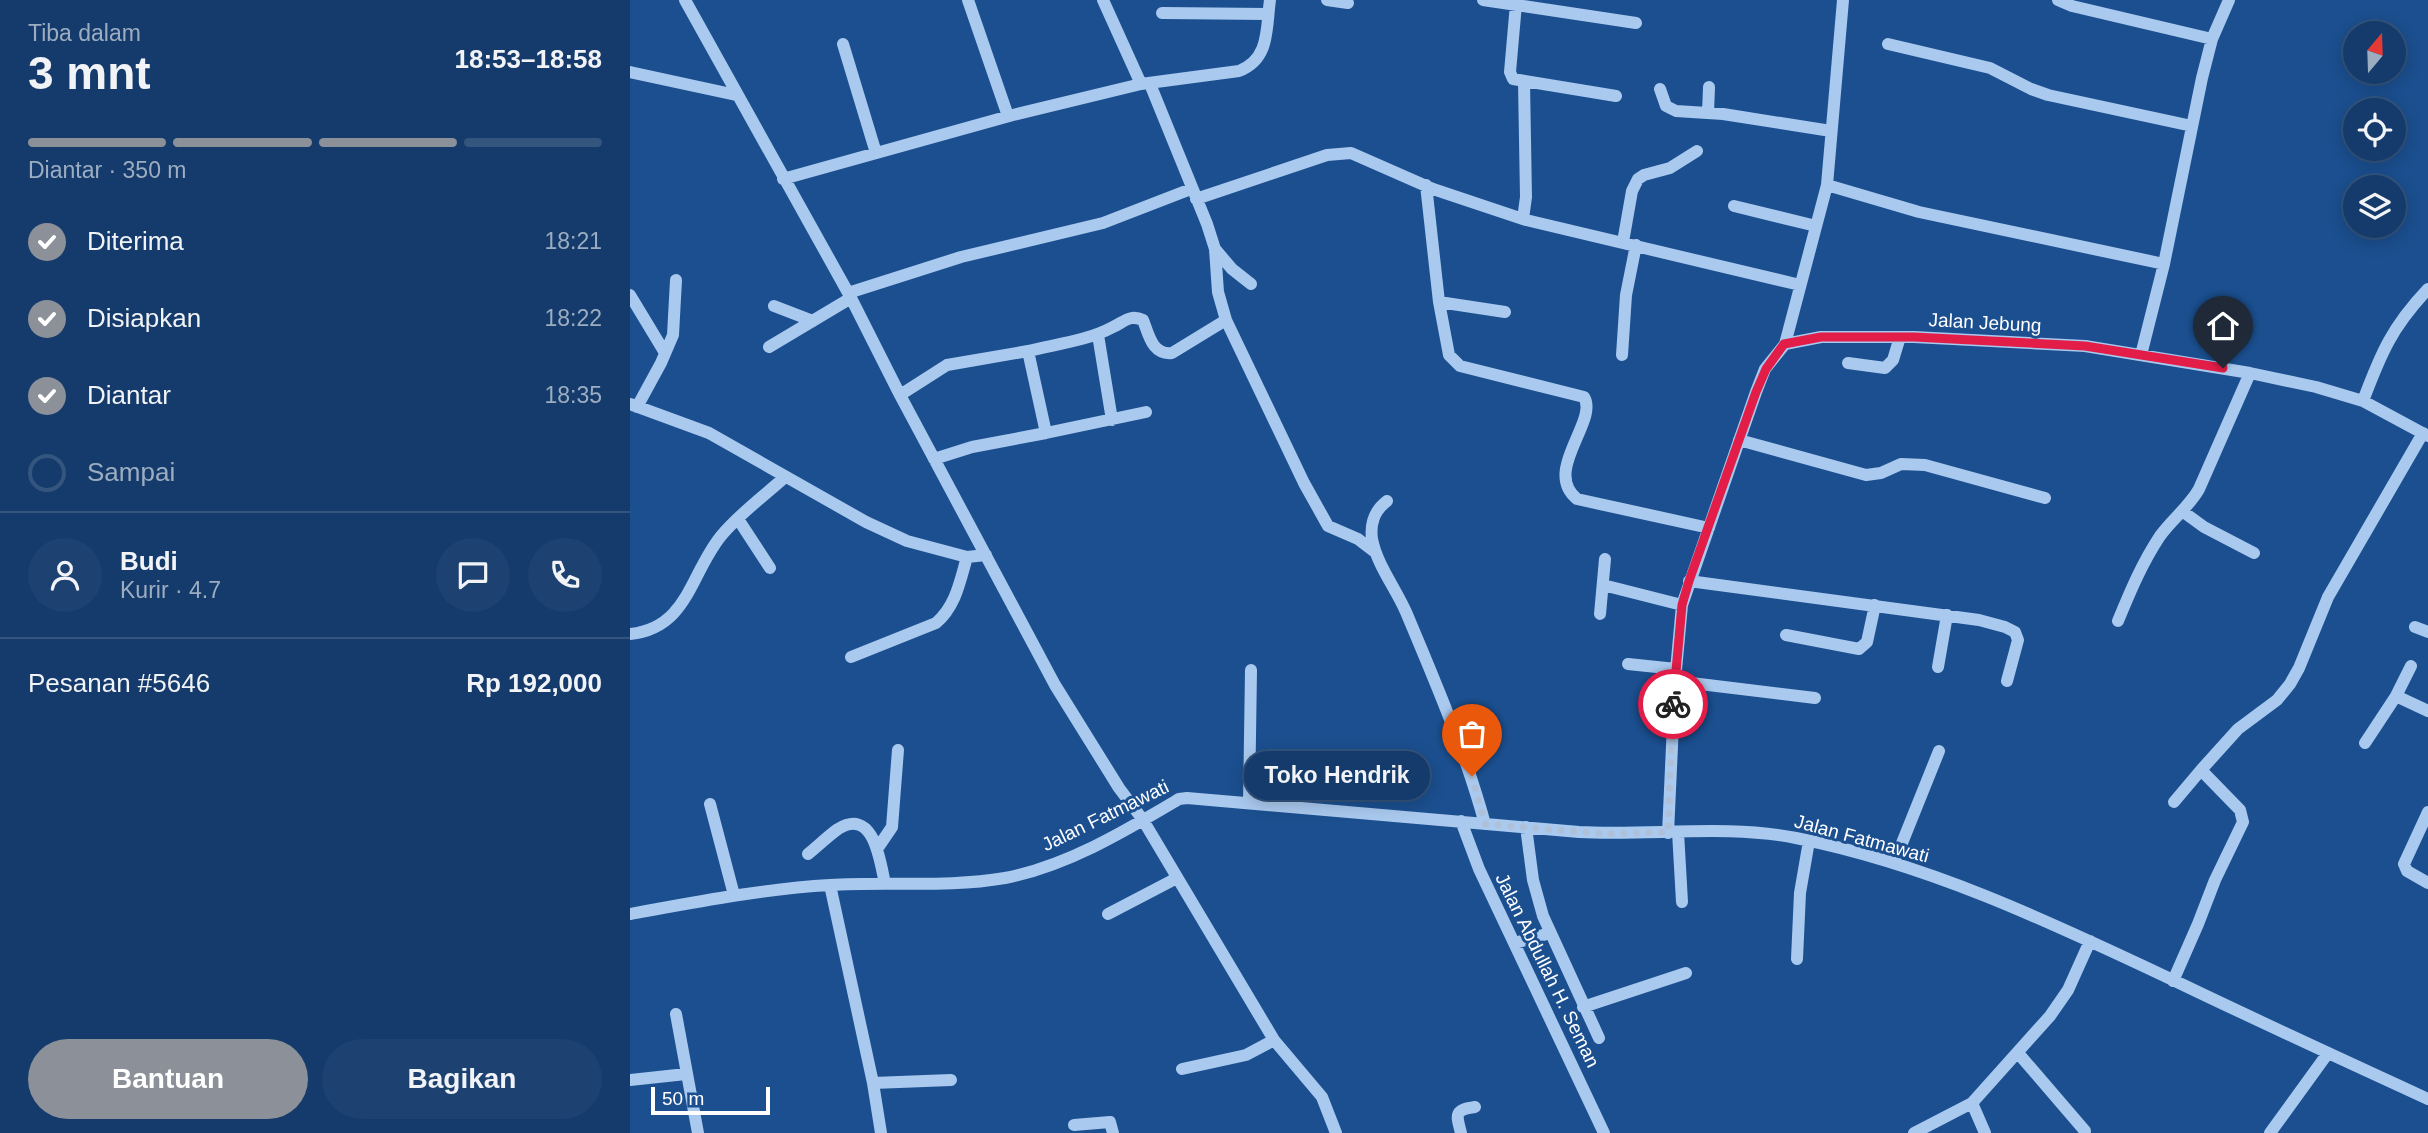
<!DOCTYPE html>
<html lang="id">
<head>
<meta charset="utf-8">
<style>
  :root { --surface:#143b6b; --page:#1d4271; --text:#f1f3f6; --muted:#9dadc1; --line:#33557e; --accent:#8c9099 }
  body { margin:0; font-family:Arial,sans-serif; background:var(--page); color:var(--text); height:100vh; display:flex; flex-direction:column; font-size:26px; white-space:nowrap }
  * { box-sizing:border-box; margin:0 }
  p { font-size:23px; color:var(--muted) }
  .icon { flex:none; width:38px; height:38px; fill:none; stroke:currentColor; stroke-width:2; stroke-linecap:round; stroke-linejoin:round }
  .map { position:relative; flex:1; overflow:hidden }
  .drawer { display:flex; flex-direction:column; background:var(--surface); width:630px }
  .drawer>* { flex:none }
  .needle { width:46px; rotate:19deg }
  .fabs { position:absolute; left:1713px; top:21px; display:grid; gap:14px }
  .fabs a { display:grid; place-items:center; width:63px; height:63px; border-radius:50%; background:var(--surface); box-shadow:0 4px 18px #0003,0 0 0 2px var(--line); font-size:35px }
  .scale { position:absolute; left:21px; bottom:18px; width:119px; box-sizing:border-box; padding-left:7px; border:4px solid #fff; border-top:0; font-size:19px; line-height:24px; white-space:nowrap; color:#fff; -webkit-text-stroke:5px #1b4f8f; paint-order:stroke }
  .pin { position:absolute; display:grid; place-items:center; width:60px; height:60px; color:#fff; margin:-72px -30px; border-radius:50% 50% 50% 0; rotate:-45deg; box-shadow:0 0 7px #0007 }
  .pin .icon { rotate:45deg }
  .courier { position:absolute; display:grid; place-items:center; width:70px; height:70px; margin:-35px; border:5px solid #e11d48; border-radius:50%; background:#fff; color:#222; box-shadow:0 2px 9px #0007 }
  .bubble { position:absolute; height:49px; border-radius:24px; background:var(--surface); box-shadow:0 4px 18px #0003,0 0 0 2px var(--line); font-size:23px; font-weight:700; line-height:49px; text-align:center }
  .head em { font-style:normal; font-weight:700 }
  .head div { display:flex; flex-direction:column-reverse }
  .head { display:flex; align-items:center; justify-content:space-between; height:119px; padding:0 28px }
  h1 { font-size:46px; font-weight:700; line-height:52px }
  .bar { display:grid; grid-template-columns:repeat(4,1fr); gap:10px 7px; align-content:center; height:84px; padding:0 28px }
  .bar i { height:9px; border-radius:5px; background:var(--line) }
  .bar .current { background:var(--accent) }
  .bar p { grid-column:span 4 }
  .line { display:flex; align-items:center; gap:18px; padding:0 28px; border-top:2px solid var(--line) }
  .line div { flex:1 }
  .round { display:grid; place-items:center; flex:none; width:74px; height:74px; border-radius:37px; background:var(--page) }
  ol { padding:0 28px; list-style:none }
  li { display:flex; align-items:center; gap:21px; height:77px }
  li p { margin-inline-start:auto }
  li .icon { padding:7px; border-radius:50%; background:var(--accent); color:#fff; stroke-width:4 }
  li:last-child { color:var(--muted) }
  li i { width:38px; height:38px; border:4px solid var(--line); border-radius:50% }
  .cta { display:flex; gap:14px; margin-top:auto; padding:14px 28px }
  .cta a { flex:1; height:80px; border-radius:42px; background:var(--accent); color:#fff; font-size:28px; font-weight:700; line-height:80px; text-align:center }
  .cta a+a { background:var(--page); color:var(--text) }
  main { display:flex; flex:1; min-height:0 }
  .map>svg:first-child { display:block }
  .lines { fill:none; stroke-linecap:round; stroke-linejoin:round }
  .minor { stroke:#a9c9ee; stroke-width:12 }
  .done { stroke:#afc1d8; stroke-width:7; stroke-dasharray:0 12.6 }
  .route { stroke:#e11d48; stroke-width:9 }
  .labels { text-anchor:middle; stroke-width:6; stroke-linejoin:round; paint-order:stroke }
  .street-label { font-size:19px; fill:#fff; stroke:#1b4f8f }
</style>
</head>
<body>
<main>
<section class="drawer">
<div class="head"><div><h1>3 mnt</h1><p>Tiba dalam</p></div><em>18:53–18:58</em></div>
<div class="bar"><i class="current"></i><i class="current"></i><i class="current"></i><i></i><p>Diantar · 350 m</p></div>
<ol>
<li><svg class="icon" aria-label="check" viewBox="0 0 24 24"><path d="M5 12l5 5 9-10"/></svg>Diterima<p>18:21</p></li>
<li><svg class="icon" aria-label="check" viewBox="0 0 24 24"><path d="M5 12l5 5 9-10"/></svg>Disiapkan<p>18:22</p></li>
<li><svg class="icon" aria-label="check" viewBox="0 0 24 24"><path d="M5 12l5 5 9-10"/></svg>Diantar<p>18:35</p></li>
<li><i></i>Sampai</li>
</ol>
<div class="line" style="height:126px"><a class="round"><svg class="icon" aria-label="person" viewBox="0 0 24 24"><circle cx="12" cy="8" r="4"/><path d="M4 21q1-7 8-7t8 7"/></svg></a><div><b>Budi</b><p>Kurir · 4.7</p></div><a class="round"><svg class="icon" aria-label="chat" viewBox="0 0 24 24"><path d="M4 5h16v11H9l-5 4z"/></svg></a><a class="round"><svg class="icon" aria-label="phone" viewBox="0 0 24 24"><path d="M5 4h4l2 5-3 2q2 4 5 5l2-3 5 2v4C11 20 4 13 5 4z"/></svg></a></div>
<div class="line" style="height:91px"><div>Pesanan #5646</div><b>Rp 192,000</b></div>
<div class="cta"><a>Bantuan</a><a>Bagikan</a></div>
</section>
<div class="map">
<svg width="1798" height="1133" viewBox="0 0 1798 1133">
  <rect width="100%" height="100%" fill="#1b4f8f"/>
  <g class="lines">
    <path class="minor" d="M55,0L221,298L270,395L425,685L489,788L513,820L644,1040L692,1097L706,1133
      M338,0L378,116
      M473,0L511,84
      M697,0L718,3
      M853,0L1006,23
      M1428,0L1442,6L1582,39
      M886,4L880,72L883,79L986,96
      M532,13L638,14
      M213,44L246,153
      M1258,44L1360,68L1401,89L1418,95L1562,126
      M0,72L106,95
      M520,84L577,224L585,249L588,292L596,320L674,483L698,526L728,539L745,552
      M1030,89L1036,106L1046,111L1093,114L1201,131
      M1078,113L1079,87
      M153,179L383,115L511,84L609,71C640,59 636,29 640,0
      M796,185L809,302L819,355L830,366L954,397C969,421 912,471 947,499L1079,528
      M1197,185L1289,212L1534,264
      M566,199L697,155L721,153L803,189L896,220L1170,285
      M1104,206L1186,226
      M893,219L896,197L894,82
      M993,242L1002,191L1008,179L1014,175L1040,168L1067,151
      M585,249L602,269L621,284
      M218,293L331,257L473,223L561,189
      M0,295L35,353
      M809,302L875,312
      M144,306L183,321
      M468,335L482,420
      M1155,344L1197,185L1213,0
      M139,347L221,298
      M398,351C426,344 457,341 483,327C494,322 500,314 513,320C519,335 522,355 542,353L596,320
      M992,355L996,295L1006,245
      M1511,355L1534,264L1572,78L1582,39L1599,0
      M1218,363L1255,368L1263,360L1270,337
      M270,395L317,365L398,351L416,433L342,447L304,459
      M1733,401C1751,353 1762,327 1798,289
      M0,404L79,433L236,522L277,541L337,557L356,555
      M7,407L31,363L43,335L46,280
      M416,433L516,412
      M1109,440L1236,475L1251,473L1271,464L1295,465L1415,498
      M757,501C744,511 740,523 742,539C747,565 765,587 776,612C805,681 835,751 855,824
      M1552,511L1574,527L1624,553
      M108,519L140,568
      M1059,581L1349,620L1375,627L1385,632L1388,640L1377,681
      M973,585L1052,605
      M970,614L975,559
      M1488,621C1500,592 1512,563 1530,536C1542,519 1559,507 1569,489L1620,373
      M1785,627L1798,632
      M0,634C58,628 60,574 91,536C109,514 134,496 155,477
      M1156,635L1229,649L1237,642L1245,605
      M221,657L306,623C326,606 330,581 337,557
      M998,664L1046,669
      M1308,667L1317,615
      M1045,681L1185,698
      M1766,696L1781,666
      M1735,743L1766,696L1798,711
      M1544,802L1571,770
      M619,803L621,670
      M80,804L104,895
      M1798,812L1774,864L1777,871L1798,883
      M831,821L849,869L974,1133
      M896,827L903,880L913,916L969,1038
      M1048,832L1052,902
      M1038,833L1045,681L1052,605L1126,392L1135,369L1155,344L1191,337H1284L1455,346L1620,373L1686,387L1733,401L1798,436
      M247,849L262,827L268,750
      M178,854C188,846 198,836 208,829C244,807 250,861 255,884
      M1264,863L1309,751
      M200,885L243,1083L321,1080
      M0,914C66,902 132,889 200,885C258,881 317,888 375,878C437,866 495,831 549,799L557,798L949,832C1021,836 1095,824 1166,838C1299,864 1422,923 1543,980C1628,1021 1713,1060 1798,1099
      M478,914L547,878
      M885,943L920,933
      M1167,959L1170,893L1179,841
      M1543,981L1568,924L1585,880L1613,822L1610,810L1571,770L1608,729L1647,700L1660,684L1669,668L1698,597L1793,433
      M953,1007L1056,973
      M46,1014L68,1133
      M1388,1053L1455,1131
      M552,1069L616,1055L644,1040
      M0,1080L56,1074
      M243,1083L251,1133
      M444,1125L480,1122L483,1133
      M831,1133C826,1114 824,1110 845,1107
      M1284,1133L1342,1103
      M1355,1133L1342,1103L1420,1016L1438,990L1460,941
      M1640,1133L1698,1053"/>
  </g>
  <g class="lines">
    <path class="done" d="M842,776L855,824L976,834L1038,832L1043,704"/>
    <path class="route" d="M1043,704L1052,605L1059,581L1126,392L1136,369L1154,344L1191,337H1284L1455,346L1593,368"/>
  </g>
  <g class="labels">
    <g class="street-label">
      <text transform="translate(1355 322) rotate(3)" y="7">Jalan Jebung</text>
      <text transform="translate(475 815) rotate(-26)" y="7">Jalan Fatmawati</text>
      <text transform="translate(1232 838) rotate(15)" y="7">Jalan Fatmawati</text>
      <text transform="translate(918 970) rotate(64)" y="7">Jalan Abdullah H. Seman</text>
    </g>
  </g>
</svg>
<div class="fabs">
<a><svg class="needle" viewBox="-14 -14 28 28"><path d="M0-13l5 13h-10z" fill="#e53935"/><path d="M0 13l5-13h-10z" fill="#9dadc1"/></svg></a>
<a><svg class="icon" aria-label="locate" viewBox="0 0 24 24"><circle cx="12" cy="12" r="6"/><path d="M12 2v4M12 18v4M2 12h4M18 12h4"/></svg></a>
<a><svg class="icon" aria-label="layers" viewBox="0 0 24 24"><path d="M12 4l9 5-9 5-9-5zM3 14l9 5 9-5"/></svg></a>
</div>
<div class="scale">50 m</div>
<div class="pin" style="left:842px;top:776px;background:#ea580c"><svg class="icon" aria-label="bag" viewBox="0 0 24 24"><path d="M5 8h14l-1 12H6zM9 8a3 3 0 0 1 6 0"/></svg></div>
<div class="pin" style="left:1593px;top:368px;background:#1f2937"><svg class="icon" aria-label="home" viewBox="0 0 24 24"><path d="M3 11l9-7 9 7M6 9v11h12V9"/></svg></div>
<div class="courier" style="left:1043px;top:704px"><svg class="icon" aria-label="bike" viewBox="0 0 24 24"><circle cx="6" cy="16" r="4"/><circle cx="18" cy="16" r="4"/><path d="M6 16l4-8h5l3 8M10 8l3 8H6M13 5h3"/></svg></div>
<div class="bubble" style="left:614px;top:751px;width:186px">Toko Hendrik</div>
</div>
</main>
</body>
</html>
